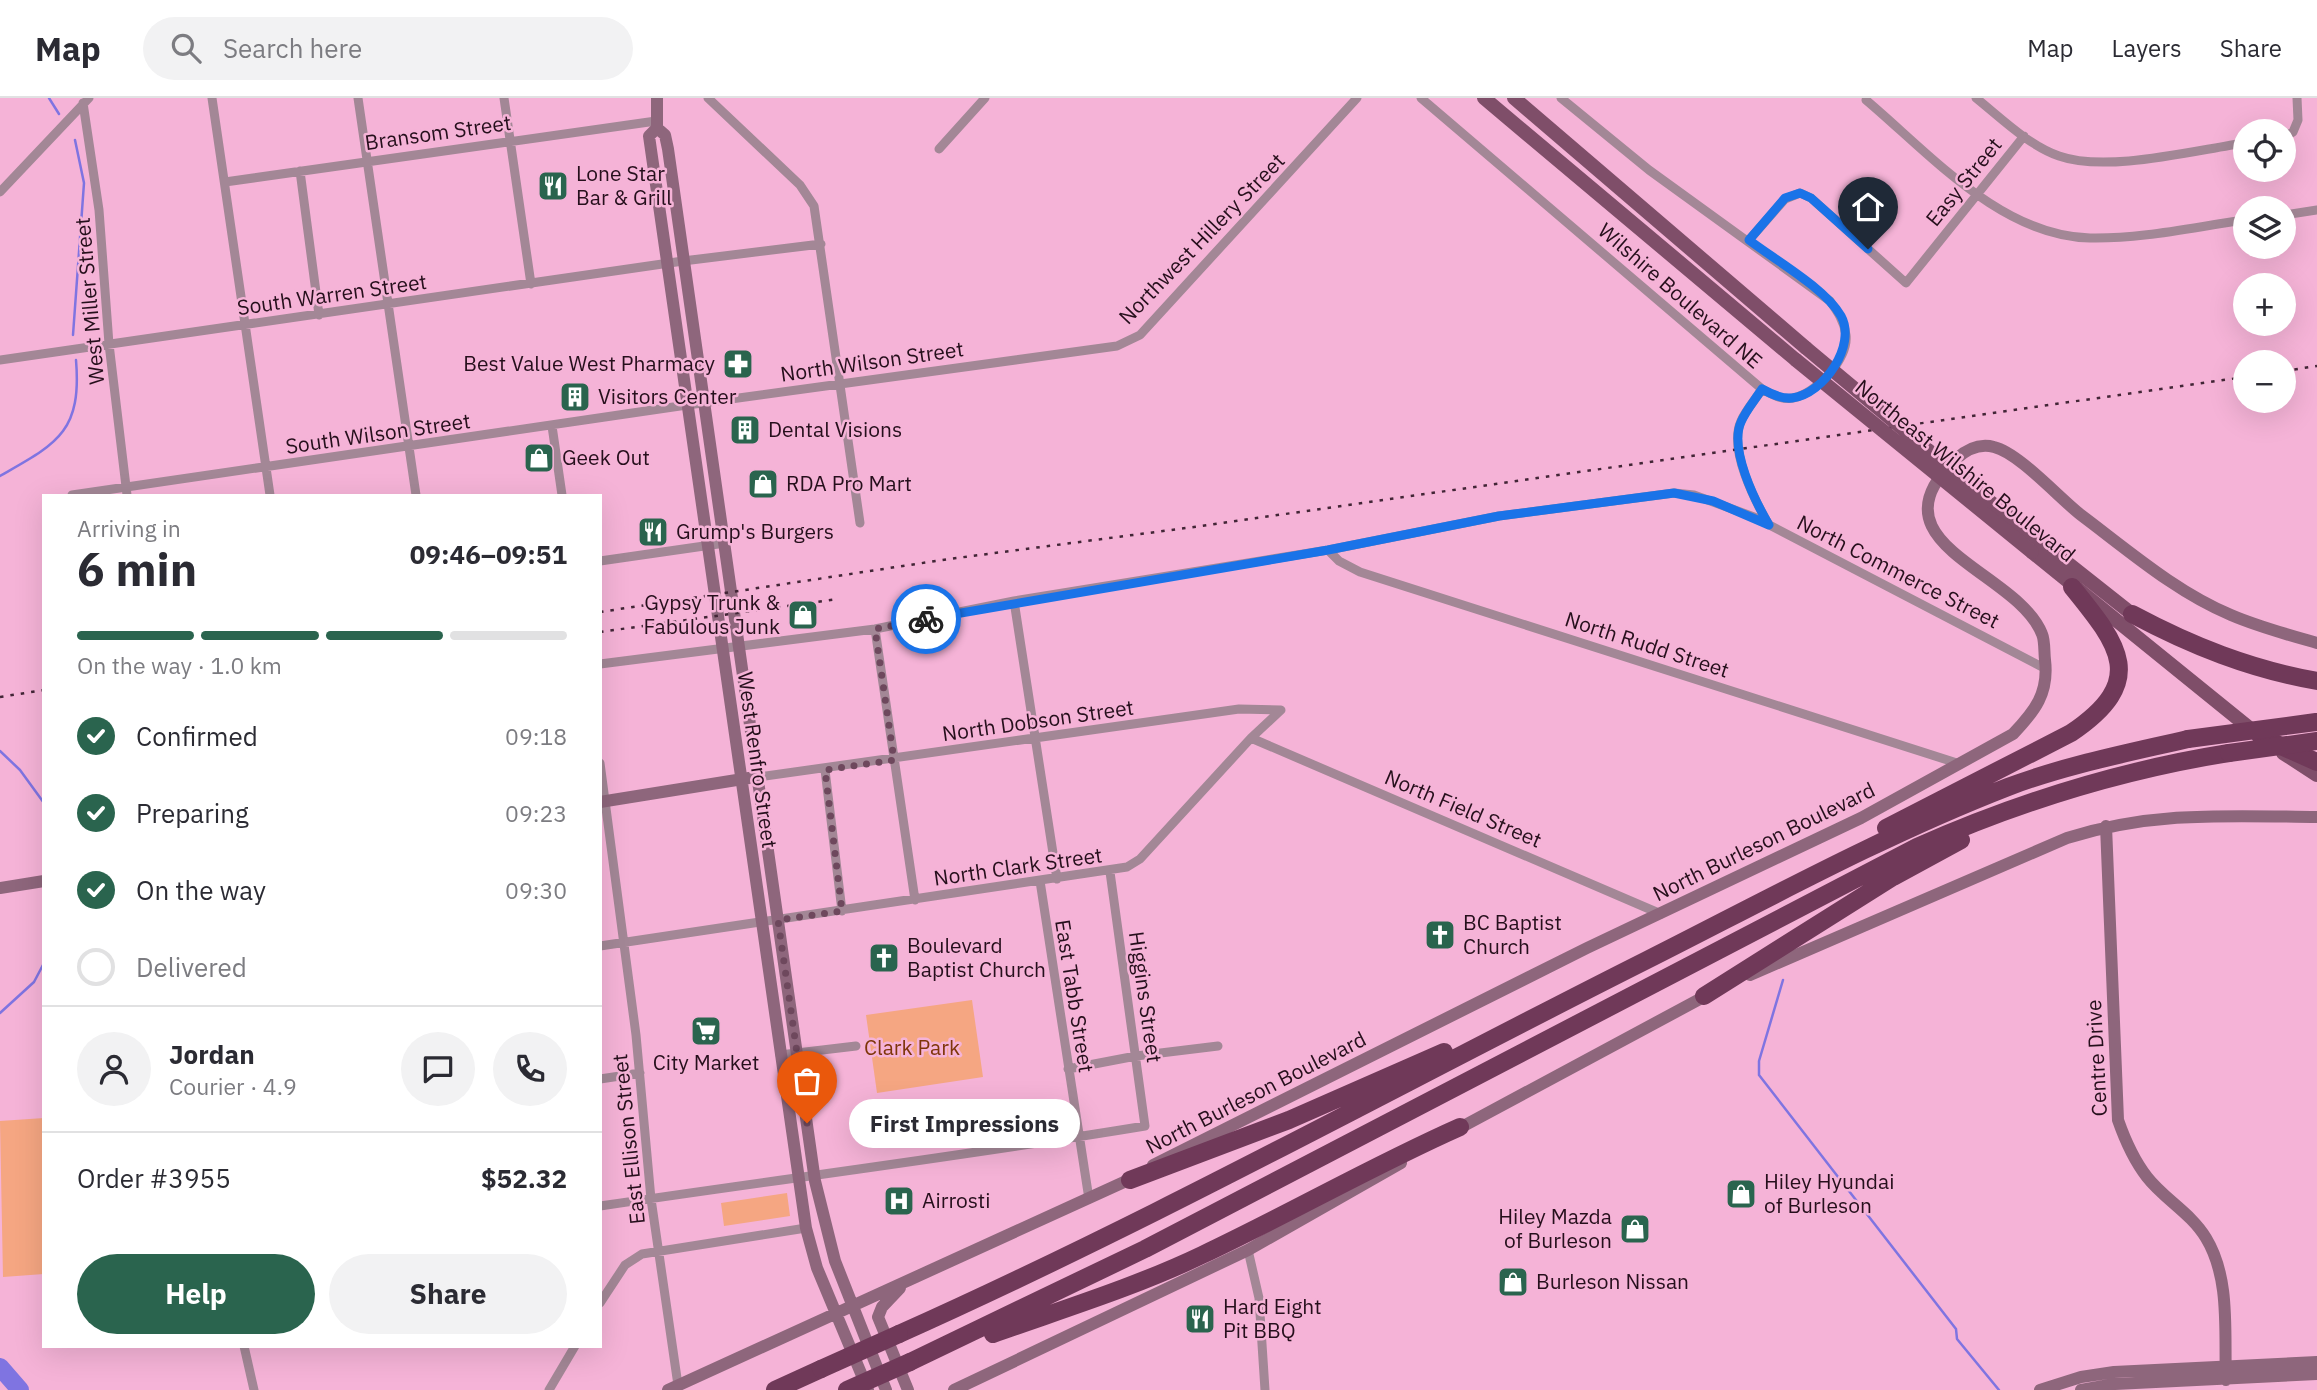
<!DOCTYPE html>
<html lang="en">
<head>
<meta charset="utf-8">
<style>
  :root { --surface:#fff; --page:#f2f2f3; --text:#2b2b33; --muted:#7c7c81; --line:#e1e1e2; --accent:#2a644e }
  body { margin:0; font-family:"IBM Plex Sans",sans-serif; background:var(--page); color:var(--text); height:100vh; display:flex; flex-direction:column; font-size:26px; white-space:nowrap }
  * { box-sizing:border-box; margin:0 }
  p { font-size:23px; color:var(--muted) }
  .icon { flex:none; width:38px; height:38px; fill:none; stroke:currentColor; stroke-width:2; stroke-linecap:round; stroke-linejoin:round }
  .map { position:relative; flex:1; overflow:hidden }
  .details { position:absolute; left:42px; top:396px; width:560px; height:854px; display:flex; flex-direction:column; background:var(--surface); border-radius:0px; box-shadow:0 7px 28px #0002 }
  .details>* { flex:none }
  .fabs { position:absolute; left:2233px; top:21px; display:grid; gap:14px }
  .fabs a { display:grid; place-items:center; width:63px; height:63px; border-radius:50%; background:var(--surface); box-shadow:0 7px 28px #0002; font-size:35px }
  .pin { position:absolute; display:grid; place-items:center; width:60px; height:60px; color:#fff; margin:-72px -30px; border-radius:50% 50% 50% 0; rotate:-45deg; box-shadow:0 0 7px #0007 }
  .pin .icon { rotate:45deg }
  .courier { position:absolute; display:grid; place-items:center; width:70px; height:70px; margin:-35px; border:5px solid #1a73e8; border-radius:50%; background:#fff; color:#222; box-shadow:0 2px 9px #0007 }
  .bubble { position:absolute; height:49px; border-radius:24px; background:var(--surface); box-shadow:0 7px 28px #0002; font-size:23px; font-weight:800; line-height:49px; text-align:center }
  .head em { font-style:normal; font-weight:800 }
  .head div { display:flex; flex-direction:column-reverse }
  .head { display:flex; align-items:center; justify-content:space-between; height:119px; padding:0 35px }
  h1 { font-size:46px; font-weight:800; line-height:52px }
  .bar { display:grid; grid-template-columns:repeat(4,1fr); gap:10px 7px; align-content:center; height:84px; padding:0 35px }
  .bar i { height:9px; border-radius:5px; background:var(--line) }
  .bar .active { background:var(--accent) }
  .bar p { grid-column:span 4 }
  .line { display:flex; align-items:center; gap:18px; padding:0 35px; border-top:2px solid var(--line) }
  .line div { flex:1 }
  .round { display:grid; place-items:center; flex:none; width:74px; height:74px; border-radius:37px; background:var(--page) }
  ol { padding:0 35px; list-style:none }
  li { display:flex; align-items:center; gap:21px; height:77px }
  li p { margin-inline-start:auto }
  li .icon { padding:7px; border-radius:50%; background:var(--accent); color:#fff; stroke-width:4 }
  li:last-child { color:var(--muted) }
  li i { width:38px; height:38px; border:4px solid var(--line); border-radius:50% }
  .action { display:flex; gap:14px; margin-top:auto; padding:14px 35px }
  .action a { flex:1; height:80px; border-radius:42px; background:var(--accent); color:#fff; font-size:28px; font-weight:800; line-height:80px; text-align:center }
  .action a+a { background:var(--page); color:var(--text) }
  header { display:flex; align-items:center; gap:42px; box-sizing:border-box; height:98px; padding:0 35px; background:var(--surface); border-bottom:2px solid var(--line) }
  header strong { font-size:33px }
  nav { display:flex; gap:38px; margin-inline-start:auto; font-size:24px }
  .search { width:490px; height:63px; background:var(--page); display:flex; align-items:center; gap:18px; box-sizing:border-box; padding:0 24px; border-radius:38px; color:var(--muted); font-size:26px }
  .map>svg:first-child { display:block }
  .green { fill:#f5a682 }
  .lines { fill:none; stroke-linecap:round; stroke-linejoin:round }
  .stream { stroke:#7f74e1; stroke-width:2.5 }
  .river { stroke:#7f74e1; stroke-width:18 }
  .street { stroke:#a38796; stroke-width:9 }
  .secondary { stroke:#8e667c; stroke-width:12 }
  .primary { stroke:#7f4e69; stroke-width:14 }
  .highway { stroke:#703959; stroke-width:18 }
  .rail { stroke:#422536; stroke-width:2.5; stroke-dasharray:3.5 7; stroke-linecap:butt }
  .primary-bridge { stroke:#7f4e69; stroke-width:14 }
  .highway-bridge { stroke:#703959; stroke-width:18 }
  .done { stroke:#6e485d; stroke-width:7; stroke-dasharray:0 12.6 }
  .route { stroke:#1a73e8; stroke-width:9 }
  .labels { text-anchor:middle; stroke-width:5; stroke-linejoin:round; paint-order:stroke }
  .street-label { font-size:21px; fill:#260f1c; stroke:#f5b3d7 }
  .poi-label { font-size:21px; fill:#260f1c; stroke:#f5b3d7; text-anchor:start }
  .park-label { font-size:21px; fill:#7e3509; stroke:#f5b3d7 }
</style>
</head>
<body>
<header>
<strong>Map</strong>
<div class="search"><svg class="icon" aria-label="search" viewBox="0 0 24 24"><circle cx="10" cy="10" r="6"/><path d="M15 15l6 6"/></svg>Search here</div>
<nav><a>Map</a><a>Layers</a><a>Share</a></nav>
</header>
<div class="map">
<svg width="2317" height="1292" viewBox="0 0 2317 1292">
  <rect width="100%" height="100%" fill="#f5b3d7"/>
  <path class="green" d="M972,902L983,979L877,995L866,917Z
    M44,1020V1176L3,1179L0,1023Z
    M787,1095L790,1118L724,1128L721,1105Z"/>
  <g class="lines">
    <path class="stream" d="M49,0L59,16
      M73,237L84,85L75,42
      M0,378C56,346 82,335 76,262
      M0,653L20,672L44,705
      M1783,882L1759,963V977L1956,1231L1957,1241L1999,1292
      M0,915L34,884L44,865"/>
    <path class="river" d="M0,1269L20,1292"/>
    <path class="street" d="M212,0L270,397
      M358,0L416,397
      M504,0L531,186
      M708,0L800,87L814,108L860,425
      M1421,0L1762,291C1771,296 1781,302 1793,300C1816,296 1849,261 1846,237C1844,223 1837,213 1830,203L1649,72L1561,0
      M1976,0C2001,20 2028,47 2059,58C2107,75 2195,52 2245,45
      M1866,2C1929,55 2001,138 2090,140C2142,141 2194,129 2245,122
      M83,5L99,112L109,246L127,397
      M2284,39L2293,34L2298,22L2297,0
      M939,51L985,0
      M300,73L319,217
      M225,84L656,23
      M0,94L89,0
      M2284,117L2317,112
      M1749,142L1785,101L1800,95L1811,100L1906,185L2024,38
      M0,262L683,163L821,146
      M1762,291C1755,302 1746,312 1741,323C1728,351 1755,403 1769,427
      M552,328L562,397
      M72,397L680,308L1117,248L1140,237L1357,0
      M1328,452L1339,463L1360,474L1960,666
      M600,463L725,445
      M1014,503L1057,781
      M875,531L915,802
      M600,566L875,531L1014,503L1328,452L1499,418L1674,395L1694,397L1754,419L2046,571
      M1251,640L1661,816
      M600,665L636,937L651,1101L678,1287
      M825,672L842,813
      M1040,783L1089,1101
      M600,848L1127,769L1140,761L1251,640L1281,612L1239,611L759,679
      M780,957L856,948
      M1068,971L1136,958L1218,948
      M600,981L640,975
      M600,1108C782,1081 964,1058 1145,1028L1110,774
      M1248,1152L1259,1200L1265,1292
      M600,1205L625,1167L642,1156L806,1130
      M244,1248L254,1292
      M549,1292L575,1248"/>
    <path class="secondary" d="M657,0V30L649,38L806,1130L817,1170L868,1292
      M657,30L665,37L668,51L815,1083L835,1163L886,1292
      M600,704L749,680
      M2106,728L2118,1022C2125,1042 2133,1061 2147,1079C2164,1101 2191,1115 2206,1140C2231,1181 2224,1236 2226,1282
      M0,790L44,783
      M1750,877L2067,740C2154,713 2227,718 2317,719
      M1456,1032L1711,895
      M1153,1067L1587,850L1861,720L2013,636C2035,613 2049,595 2045,562C2044,554 2045,543 2042,536C2017,472 1866,446 1956,361C1967,351 1979,345 1994,349C2019,355 2059,400 2081,417C2129,453 2176,494 2231,517C2259,529 2289,537 2317,545
      M900,1190L882,1209L878,1219L908,1292
      M668,1292L1135,1079
      M954,1292L1248,1152L1401,1065
      M2040,1292L2081,1279L2114,1274L2317,1264
      M2081,1292L2115,1286L2317,1276"/>
    <path class="primary" d="M1484,0L1796,262
      M1514,0L1806,250
      M1988,402L2132,516
      M2032,454L2258,637
      M2283,655L2317,677"/>
    <path class="highway" d="M2132,516C2192,548 2250,571 2317,583
      M2261,639L2317,664
      M1886,730L2071,635C2148,583 2120,548 2072,489
      M1704,898L1893,779L1961,742
      M1130,1082L1289,1022L1444,954
      M899,1236C1154,1122 1398,987 1647,862C1766,802 1884,737 2008,689C2066,667 2128,655 2188,641
      M993,1236C1063,1211 1135,1189 1202,1157C1289,1116 1372,1068 1460,1029
      M910,1264L1145,1151L1917,749C2016,705 2122,672 2229,655
      M775,1292L821,1271"/>
    <path class="rail" d="M2284,273L2317,268
      M600,514L949,461L1194,429L2245,279
      M600,534L838,501
      M0,599L44,592"/>
    <path class="primary-bridge" d="M1806,250L1988,402
      M1796,262L2032,454"/>
    <path class="highway-bridge" d="M2188,641L2316,624
      M2229,655L2317,643
      M821,1271L899,1236
      M847,1292L910,1264"/>
  </g>
  <g class="lines">
    <path class="done" d="M807,1025L778,822L842,813L825,672L894,662L875,531L926,521"/>
    <path class="route" d="M926,521L1328,452L1499,418L1674,395L1713,403L1769,427C1755,403 1729,351 1741,324C1746,312 1755,302 1762,291C1771,296 1781,301 1792,300C1824,296 1857,247 1841,218C1825,190 1775,162 1749,142L1785,100L1800,95L1811,100L1868,151"/>
  </g>
  <defs>
    <g id="restaurant-square" transform="scale(1.575)"><rect x="-9" y="-9" width="18" height="18" rx="4" fill="#2a644e" stroke="#f5b3d7"/><path d="M-5-6h1v4h1v-4h1v4h1v-4h1v5L-1.5 .5V6h-2V.5L-5-1ZM5-6V6H3V1.5H1.5Q1.5-4 5-6Z" fill="#fff"/></g>
    <g id="pharmacy-square" transform="scale(1.575)"><rect x="-9" y="-9" width="18" height="18" rx="4" fill="#2a644e" stroke="#f5b3d7"/><path d="M-2-6h4v4h4v4h-4v4h-4v-4h-4v-4h4Z" fill="#fff"/></g>
    <g id="building-square" transform="scale(1.575)"><rect x="-9" y="-9" width="18" height="18" rx="4" fill="#2a644e" stroke="#f5b3d7"/><path d="M-4-6H4V6H1V3H-1V6H-4ZM-2.5-4.3h1.7v1.8h-1.7ZM.8-4.3h1.7v1.8H.8ZM-2.5-1h1.7V.8h-1.7ZM.8-1h1.7V.8H.8Z" fill="#fff"/></g>
    <g id="shop-square" transform="scale(1.575)"><rect x="-9" y="-9" width="18" height="18" rx="4" fill="#2a644e" stroke="#f5b3d7"/><path d="M-5-2.5h2.3a2.7 3.5 0 0 1 5.4 0H5L5.5 6h-11ZM-1.5-2.5h3a1.5 2.3 0 0 0-3 0Z" fill="#fff"/></g>
    <g id="church-square" transform="scale(1.575)"><rect x="-9" y="-9" width="18" height="18" rx="4" fill="#2a644e" stroke="#f5b3d7"/><path d="M-1.2-6h2.4v3.5h3.3v2.4h-3.3V6h-2.4V-.1h-3.3v-2.4h3.3Z" fill="#fff"/></g>
    <g id="supermarket-square" transform="scale(1.575)"><rect x="-9" y="-9" width="18" height="18" rx="4" fill="#2a644e" stroke="#f5b3d7"/><path d="M-6-5.5h2.5l.6 2H6L4.5 2H-2.5L-4.4-4H-6ZM-1.5 3.2a1.3 1.3 0 1 0 .1 0ZM3 3.2a1.3 1.3 0 1 0 .1 0Z" fill="#fff"/></g>
    <g id="hospital-square" transform="scale(1.575)"><rect x="-9" y="-9" width="18" height="18" rx="4" fill="#2a644e" stroke="#f5b3d7"/><path d="M-5-5h3v3.5h4V-5h3V5h-3V1.5h-4V5h-3Z" fill="#fff"/></g>
  </defs>
  <g fill-rule="evenodd">
    <use href="#restaurant-square" x="553" y="88"/>
    <use href="#pharmacy-square" x="738" y="266"/>
    <use href="#building-square" x="575" y="299"/>
    <use href="#building-square" x="745" y="332"/>
    <use href="#shop-square" x="539" y="360"/>
    <use href="#shop-square" x="763" y="386"/>
    <use href="#restaurant-square" x="653" y="434"/>
    <use href="#shop-square" x="803" y="517"/>
    <use href="#church-square" x="1440" y="837"/>
    <use href="#church-square" x="884" y="860"/>
    <use href="#supermarket-square" x="706" y="933"/>
    <use href="#shop-square" x="1741" y="1096"/>
    <use href="#hospital-square" x="899" y="1103"/>
    <use href="#shop-square" x="1635" y="1131"/>
    <use href="#shop-square" x="1513" y="1184"/>
    <use href="#restaurant-square" x="1200" y="1221"/>
  </g>
  <g class="labels">
    <g class="street-label">
      <text transform="translate(438 35) rotate(-8)" y="7">Bransom Street</text>
      <text transform="translate(1964 84) rotate(-51)" y="7">Easy Street</text>
      <text transform="translate(1202 141) rotate(-46)" y="7">Northwest Hillery Street</text>
      <text transform="translate(332 197) rotate(-8)" y="7">South Warren Street</text>
      <text transform="translate(1680 198) rotate(41)" y="7">Wilshire Boulevard NE</text>
      <text transform="translate(90 203) rotate(-95)" y="7">West Miller Street</text>
      <text transform="translate(872 264) rotate(-8)" y="7">North Wilson Street</text>
      <text transform="translate(378 336) rotate(-8)" y="7">South Wilson Street</text>
      <text transform="translate(1965 373) rotate(39)" y="7">Northeast Wilshire Boulevard</text>
      <text transform="translate(1898 474) rotate(27)" y="7">North Commerce Street</text>
      <text transform="translate(1647 547) rotate(18)" y="7">North Rudd Street</text>
      <text transform="translate(1038 623) rotate(-8)" y="7">North Dobson Street</text>
      <text transform="translate(757 662) rotate(82)" y="7">West Renfro Street</text>
      <text transform="translate(1463 711) rotate(23)" y="7">North Field Street</text>
      <text transform="translate(1764 744) rotate(-26)" y="7">North Burleson Boulevard</text>
      <text transform="translate(1018 769) rotate(-8)" y="7">North Clark Street</text>
      <text transform="translate(1074 898) rotate(81)" y="7">East Tabb Street</text>
      <text transform="translate(1145 899) rotate(82)" y="7">Higgins Street</text>
      <text transform="translate(2097 960) rotate(-93)" y="7">Centre Drive</text>
      <text transform="translate(1256 995) rotate(-27)" y="7">North Burleson Boulevard</text>
      <text transform="translate(629 1041) rotate(-96)" y="7">East Ellison Street</text>
    </g>
    <g class="poi-label">
      <text x="576" y="83">Lone Star<tspan x="576" dy="24">Bar &amp; Grill</tspan></text>
      <text x="715" y="273" text-anchor="end">Best Value West Pharmacy</text>
      <text x="598" y="306">Visitors Center</text>
      <text x="768" y="339">Dental Visions</text>
      <text x="562" y="367">Geek Out</text>
      <text x="786" y="393">RDA Pro Mart</text>
      <text x="676" y="441">Grump's Burgers</text>
      <text x="780" y="512" text-anchor="end">Gypsy Trunk &amp;<tspan x="780" dy="24">Fabulous Junk</tspan></text>
      <text x="1463" y="832">BC Baptist<tspan x="1463" dy="24">Church</tspan></text>
      <text x="907" y="855">Boulevard<tspan x="907" dy="24">Baptist Church</tspan></text>
      <text x="706" y="972" text-anchor="middle">City Market</text>
      <text x="1764" y="1091">Hiley Hyundai<tspan x="1764" dy="24">of Burleson</tspan></text>
      <text x="922" y="1110">Airrosti</text>
      <text x="1612" y="1126" text-anchor="end">Hiley Mazda<tspan x="1612" dy="24">of Burleson</tspan></text>
      <text x="1536" y="1191">Burleson Nissan</text>
      <text x="1223" y="1216">Hard Eight<tspan x="1223" dy="24">Pit BBQ</tspan></text>
    </g>
    <g class="park-label">
      <text x="912" y="957">Clark Park</text>
    </g>
  </g>
</svg>
<div class="fabs">
<a><svg class="icon" aria-label="locate" viewBox="0 0 24 24"><circle cx="12" cy="12" r="6"/><path d="M12 2v4M12 18v4M2 12h4M18 12h4"/></svg></a>
<a><svg class="icon" aria-label="layers" viewBox="0 0 24 24"><path d="M12 4l9 5-9 5-9-5zM3 14l9 5 9-5"/></svg></a>
<a>+</a>
<a>−</a>
</div>
<div class="pin" style="left:807px;top:1025px;background:#ea580c"><svg class="icon" aria-label="bag" viewBox="0 0 24 24"><path d="M5 8h14l-1 12H6zM9 8a3 3 0 0 1 6 0"/></svg></div>
<div class="pin" style="left:1868px;top:151px;background:#1f2937"><svg class="icon" aria-label="home" viewBox="0 0 24 24"><path d="M3 11l9-7 9 7M6 9v11h12V9"/></svg></div>
<div class="courier" style="left:926px;top:521px"><svg class="icon" aria-label="bike" viewBox="0 0 24 24"><circle cx="6" cy="16" r="4"/><circle cx="18" cy="16" r="4"/><path d="M6 16l4-8h5l3 8M10 8l3 8H6M13 5h3"/></svg></div>
<div class="bubble" style="left:849px;top:1001px;width:231px">First Impressions</div>
<section class="details">
<div class="head"><div><h1>6 min</h1><p>Arriving in</p></div><em>09:46–09:51</em></div>
<div class="bar"><i class="active"></i><i class="active"></i><i class="active"></i><i></i><p>On the way · 1.0 km</p></div>
<ol>
<li><svg class="icon" aria-label="check" viewBox="0 0 24 24"><path d="M5 12l5 5 9-10"/></svg>Confirmed<p>09:18</p></li>
<li><svg class="icon" aria-label="check" viewBox="0 0 24 24"><path d="M5 12l5 5 9-10"/></svg>Preparing<p>09:23</p></li>
<li><svg class="icon" aria-label="check" viewBox="0 0 24 24"><path d="M5 12l5 5 9-10"/></svg>On the way<p>09:30</p></li>
<li><i></i>Delivered</li>
</ol>
<div class="line" style="height:126px"><a class="round"><svg class="icon" aria-label="person" viewBox="0 0 24 24"><circle cx="12" cy="8" r="4"/><path d="M4 21q1-7 8-7t8 7"/></svg></a><div><b>Jordan</b><p>Courier · 4.9</p></div><a class="round"><svg class="icon" aria-label="chat" viewBox="0 0 24 24"><path d="M4 5h16v11H9l-5 4z"/></svg></a><a class="round"><svg class="icon" aria-label="phone" viewBox="0 0 24 24"><path d="M5 4h4l2 5-3 2q2 4 5 5l2-3 5 2v4C11 20 4 13 5 4z"/></svg></a></div>
<div class="line" style="height:91px"><div>Order #3955</div><b>$52.32</b></div>
<div class="action"><a>Help</a><a>Share</a></div>
</section>
</div>
</body>
</html>
